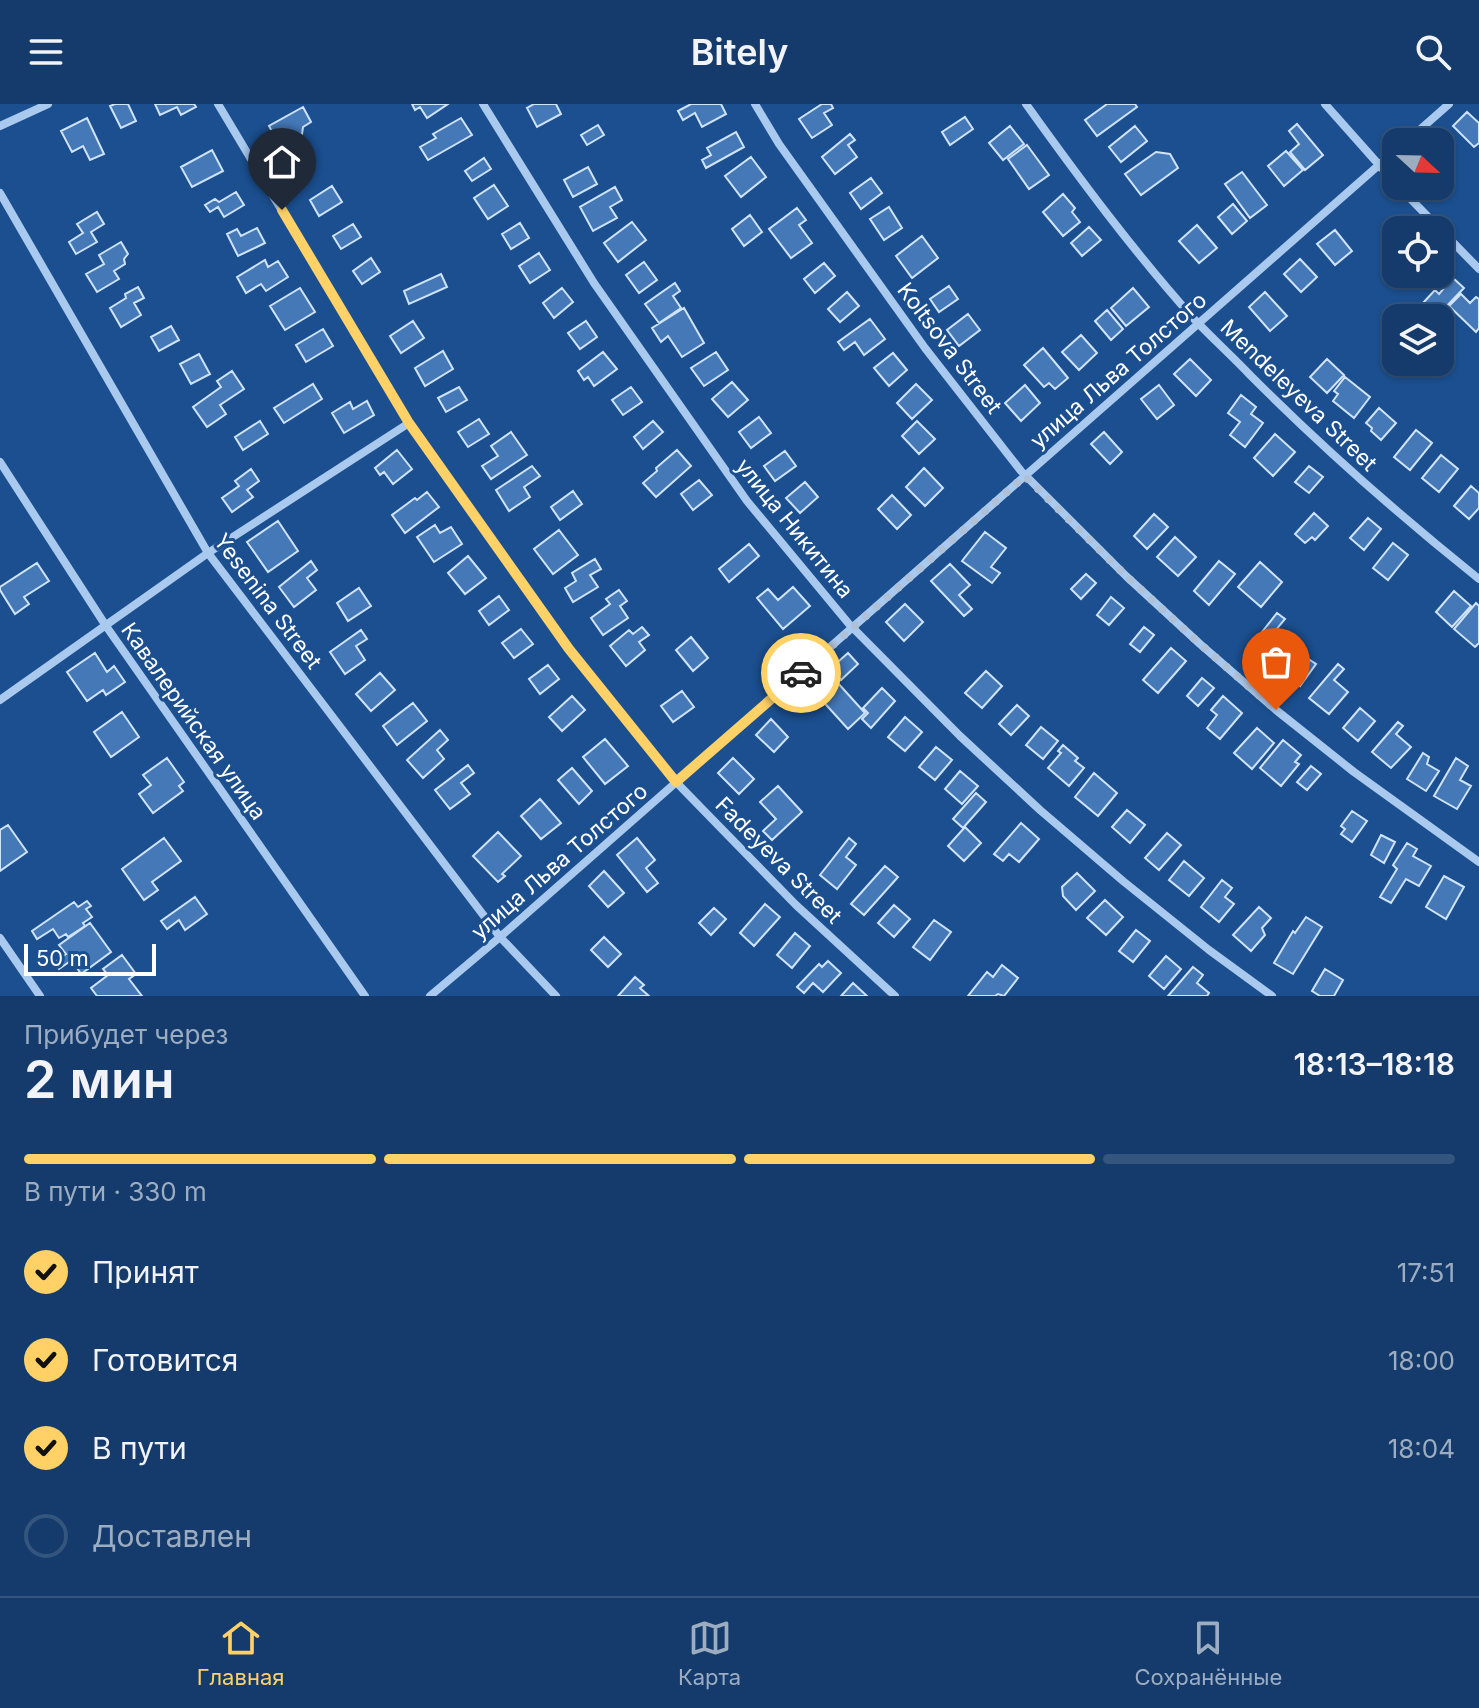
<!DOCTYPE html>
<html lang="ru">
<head>
<meta charset="utf-8">
<style>
  :root { --surface:#143b6b; --page:#214673; --text:#f1f3f6; --muted:#9dadc1; --line:#33557e; --accent:#ffd166 }
  body { margin:0; font-family:Inter,sans-serif; background:var(--page); color:var(--text); height:100vh; display:flex; flex-direction:column; font-size:30px; white-space:nowrap }
  * { box-sizing:border-box; margin:0 }
  p { font-size:26px; color:var(--muted) }
  .icon { flex:none; width:44px; height:44px; fill:none; stroke:currentColor; stroke-width:2; stroke-linecap:round; stroke-linejoin:round }
  .map { position:relative; height:892px; overflow:hidden }
  .panel { display:flex; flex-direction:column; background:var(--surface); flex:1 }
  .panel>* { flex:none }
  .needle { width:52px; rotate:112deg }
  .buttons { position:absolute; left:1382px; top:24px; display:grid; gap:16px }
  .buttons a { display:grid; place-items:center; width:72px; height:72px; border-radius:16px; background:var(--surface); box-shadow:0 2px 6px #0004,0 0 0 2px var(--line); font-size:40px }
  .scale { position:absolute; left:24px; bottom:20px; width:132px; box-sizing:border-box; padding-left:8px; border:4px solid #fff; border-top:0; font-size:22px; line-height:28px; white-space:nowrap; color:#fff; -webkit-text-stroke:6px #1b4f8f; paint-order:stroke }
  .pin { position:absolute; display:grid; place-items:center; width:68px; height:68px; color:#fff; margin:-82px -34px; border-radius:50% 50% 50% 0; rotate:-45deg; box-shadow:0 0 8px #0007 }
  .pin .icon { rotate:45deg }
  .courier { position:absolute; display:grid; place-items:center; width:80px; height:80px; margin:-40px; border:6px solid #ffd166; border-radius:50%; background:#fff; color:#222; box-shadow:0 2px 10px #0007 }
  .summary em { font-style:normal; font-weight:600 }
  .summary div { display:flex; flex-direction:column-reverse }
  .summary { display:flex; align-items:center; justify-content:space-between; height:136px; padding:0 24px }
  h1 { font-size:52px; font-weight:600; line-height:60px }
  .bar { display:grid; grid-template-columns:repeat(4,1fr); gap:12px 8px; align-content:center; height:96px; padding:0 24px }
  .bar i { height:10px; border-radius:6px; background:var(--line) }
  .bar .current { background:var(--accent) }
  .bar p { grid-column:span 4 }
  ol { padding:0 24px; list-style:none }
  li { display:flex; align-items:center; gap:24px; height:88px }
  li p { margin-inline-start:auto }
  li .icon { padding:8px; border-radius:50%; background:var(--accent); color:#111; stroke-width:4 }
  li:last-child { color:var(--muted) }
  li i { width:44px; height:44px; border:4px solid var(--line); border-radius:50% }
  header { display:flex; justify-content:space-between; align-items:center; height:104px; padding:0 24px; background:var(--surface); font-size:36px; font-weight:600 }
  .tabs { display:flex; justify-content:space-around; align-items:center; height:112px; border-top:2px solid var(--line); background:var(--surface); font-size:22px; color:var(--muted) }
  .tabs a { display:grid; justify-items:center; gap:4px }
  .tabs .current { color:var(--accent) }
  .map>svg:first-child { display:block }
  .building { fill:#4478b7; stroke:#cfe3fa; stroke-width:2 }
  .lines { fill:none; stroke-linecap:round; stroke-linejoin:round }
  .street { stroke:#a9c9ee; stroke-width:8 }
  .done { stroke:#afc1d8; stroke-width:8; stroke-dasharray:0 14.4 }
  .route { stroke:#ffd166; stroke-width:10 }
  .labels { text-anchor:middle; stroke-width:6; stroke-linejoin:round; paint-order:stroke }
  .street-label { font-size:22px; fill:#fff; stroke:#1b4f8f }
</style>
</head>
<body>
<header><svg class="icon" aria-label="menu" viewBox="0 0 24 24"><path d="M4 6h16M4 12h16M4 18h16"/></svg>Bitely<svg class="icon" aria-label="search" viewBox="0 0 24 24"><circle cx="10" cy="10" r="6"/><path d="M15 15l6 6"/></svg></header>
<div class="map">
<svg width="1479" height="892" viewBox="0 0 1479 892">
  <rect width="100%" height="100%" fill="#1b4f8f"/>
  <path class="building" d="M115,0H128L136,17L121,24L110,2Z
    M155,0H194L196,3L181,11L177,3L160,11Z
    M412,0H448L427,14L420,3L415,6Z
    M534,0H556L561,10L537,23L527,4Z
    M691,0H721L726,10L702,23L695,9L683,16L678,7Z
    M822,0H831L833,4L824,9L832,21L812,34L799,15Z
    M1107,0H1135L1137,3L1097,32L1085,16Z
    M303,3L311,18L303,23L302,30L280,42L269,22Z
    M1467,8L1479,19V39L1474,43L1453,22Z
    M965,13L973,25L950,41L942,28Z
    M87,14L104,50L90,56L83,42L72,48L61,27Z
    M461,14L472,31L428,56L420,43L436,34L433,30Z
    M1297,20L1323,51L1305,66L1290,48L1299,40L1289,27Z
    M598,21L604,31L587,41L581,31Z
    M1010,22L1024,40L1003,56L989,39Z
    M1135,22L1147,37L1121,58L1109,43Z
    M736,28L744,43L706,64L702,56L711,51L707,44Z
    M850,30L855,36L848,41L857,53L835,70L822,53Z
    M1441,31L1454,43L1440,58V38H1434Z
    M1027,41L1049,71L1029,85L1008,55Z
    M212,46L223,67L192,83L181,63Z
    M1286,47L1303,66L1284,82L1268,62Z
    M1156,48L1170,50L1178,64L1141,91L1125,70Z
    M751,53L766,73L741,93L725,72Z
    M484,54L491,65L472,77L465,67Z
    M588,63L597,80L573,93L564,76Z
    M1242,68L1267,101L1250,114L1225,80Z
    M871,74L882,89L861,105L850,89Z
    M494,81L508,102L488,115L474,94Z
    M332,82L342,98L319,112L310,96Z
    M615,83L622,96L610,103L617,114L593,127L580,103Z
    M236,88L244,101L224,113L218,103L210,108L205,101L215,95L219,98Z
    M1063,90L1075,104L1072,108L1080,118L1063,132L1043,108Z
    M1233,100L1247,117L1232,130L1218,113Z
    M889,103L902,124L884,136L870,115Z
    M797,104L806,116L799,121L812,139L791,154L769,125Z
    M97,108L104,120L91,128L97,138L76,150L69,138L83,129L77,120Z
    M750,111L762,128L744,142L732,125Z
    M632,118L646,136L618,158L604,139Z
    M520,119L529,134L511,145L502,130Z
    M353,120L361,133L341,145L333,132Z
    M1197,121L1217,144L1199,159L1179,137Z
    M1089,123L1101,136L1082,152L1071,139Z
    M257,124L265,139L238,152L227,130L237,125L241,132Z
    M1335,126L1352,147L1335,161L1317,140Z
    M922,132L938,154L912,174L896,152Z
    M121,138L128,150L124,155L125,160L114,167L119,175L97,188L86,170L104,160L99,151Z
    M539,149L550,166L530,179L519,162Z
    M371,154L380,168L362,180L353,167Z
    M1300,155L1317,173L1301,188L1284,170Z
    M265,156L268,163L278,157L288,173L266,187L261,180L246,189L237,173Z
    M644,158L657,176L639,189L626,171Z
    M824,159L835,172L815,189L804,175Z
    M441,170L447,183L409,200L404,187Z
    M1453,174L1464,184L1444,205L1438,200L1432,207L1423,199L1435,186L1439,190Z
    M675,179L680,187L673,192L681,204L659,219L645,200Z
    M949,182L958,195L939,208L930,195Z
    M138,183L144,194L134,199L141,211L121,223L110,204L126,194L125,190Z
    M300,184L315,208L285,226L270,202Z
    M562,184L573,198L554,214L543,199Z
    M1133,184L1149,203L1126,222L1111,204Z
    M847,188L859,202L840,218L828,205Z
    M1265,188L1287,212L1270,227L1249,203Z
    M1461,190L1470,199L1476,193L1479,195V224L1476,228L1449,202Z
    M684,204L704,239L682,253L668,232L661,238L652,224Z
    M1107,206L1123,225L1111,236L1095,217Z
    M968,210L980,226L959,242L947,226Z
    M870,215L885,235L864,251L855,238L844,246L838,238Z
    M413,217L424,234L401,249L390,232Z
    M586,217L597,233L580,245L568,229Z
    M171,222L179,236L159,247L151,233Z
    M323,225L333,242L306,258L296,241Z
    M1081,231L1097,249L1079,266L1062,248Z
    M1043,244L1068,274L1055,285L1049,279L1044,283L1024,261Z
    M443,247L453,265L425,282L415,264Z
    M603,248L617,265L594,282L588,273L584,276L578,267Z
    M716,248L728,266L704,282L691,264Z
    M893,249L907,266L889,282L874,264Z
    M199,250L210,270L191,280L180,260Z
    M1190,255L1211,276L1196,292L1174,270Z
    M1327,255L1344,271L1327,289L1310,273Z
    M232,267L244,285L220,301L226,310L207,323L193,303L221,283L217,277Z
    M1345,273L1370,293L1354,314L1333,297L1338,290L1334,287Z
    M732,278L748,296L728,313L712,295Z
    M313,280L322,295L284,319L274,304Z
    M916,280L932,296L912,315L897,299Z
    M1025,281L1040,299L1021,317L1005,299Z
    M1159,281L1174,301L1157,315L1141,295Z
    M459,283L467,296L446,308L438,294Z
    M631,283L642,298L623,311L612,296Z
    M1241,291L1256,303L1251,310L1263,319L1245,343L1230,331L1240,318L1228,309Z
    M367,297L374,311L344,329L332,309L350,298L353,305Z
    M1379,304L1396,319L1381,336L1371,327L1372,324L1366,319Z
    M759,313L771,329L751,344L739,328Z
    M479,315L489,330L468,343L458,328Z
    M260,317L268,330L243,346L235,333Z
    M653,317L663,328L643,345L634,333Z
    M917,317L935,335L919,350L902,332Z
    M1416,326L1432,339L1410,366L1394,353Z
    M511,328L527,351L491,375L482,362L498,352L491,342Z
    M1104,328L1122,348L1110,360L1091,340Z
    M1275,330L1295,348L1273,372L1254,354Z
    M397,346L412,365L393,380L384,368L380,371L375,364Z
    M677,346L691,362L656,393L643,379L657,367L656,364Z
    M785,347L796,362L775,377L764,362Z
    M1441,351L1458,365L1439,388L1422,374Z
    M532,362L540,372L524,383L530,393L509,407L496,386Z
    M1309,362L1323,373L1309,389L1295,378Z
    M924,364L943,384L925,402L906,383Z
    M251,365L259,377L247,386L253,393L232,408L222,394L239,382L235,377Z
    M699,376L712,391L693,406L681,390Z
    M805,378L818,393L800,409L786,394Z
    M1471,382L1479,389V404L1469,415L1454,402Z
    M573,387L582,400L560,416L551,403Z
    M427,388L439,403L405,429L392,411L415,394L417,396Z
    M892,391L911,411L897,425L878,405Z
    M1314,409L1328,422L1315,436L1312,433L1305,439L1295,430Z
    M1154,410L1168,423L1147,445L1134,432Z
    M1368,414L1381,425L1364,446L1350,434Z
    M278,417L298,447L268,468L247,438Z
    M435,421L440,429L451,423L462,440L434,458L417,433Z
    M559,426L578,451L553,470L534,445Z
    M985,428L1006,444L991,463L1000,469L992,479L962,457Z
    M1175,433L1196,453L1178,472L1157,453Z
    M1393,439L1408,451L1388,476L1373,464Z
    M749,440L759,452L729,478L719,465Z
    M468,452L486,474L465,490L448,469Z
    M595,455L601,465L590,471L598,483L573,498L565,484L576,477L572,469Z
    M311,457L317,466L307,474L316,486L294,503L279,483Z
    M1219,457L1235,470L1209,501L1194,487Z
    M1260,458L1282,478L1261,503L1238,483Z
    M37,459L49,477L24,493L29,500L15,510L0,486V483Z
    M950,460L970,481L959,491L972,505L964,512L931,477Z
    M1086,470L1096,479L1081,495L1071,485Z
    M793,483L810,502L783,525L757,494L768,485L778,496Z
    M359,484L371,502L348,517L337,499Z
    M619,486L627,497L620,502L628,514L603,531L591,514L610,500L606,495Z
    M1454,487L1471,502L1452,523L1436,508Z
    M499,492L509,506L489,521L479,507Z
    M1111,493L1124,504L1109,521L1097,511Z
    M1476,499L1479,502V539L1475,543L1454,525Z
    M905,500L923,518L904,537L886,518Z
    M1277,509L1285,515L1275,527L1287,536L1269,558L1250,543Z
    M642,523L649,531L639,538L645,546L626,562L610,542L629,526L633,530Z
    M1144,523L1154,531L1140,548L1130,540Z
    M521,525L533,540L514,554L502,539Z
    M361,526L367,535L356,542L365,556L345,570L330,548Z
    M691,533L708,554L693,567L676,546Z
    M1287,541L1316,560L1300,582L1283,570L1288,563L1277,554Z
    M1171,544L1186,557L1158,589L1143,576Z
    M95,549L107,568L114,562L125,578L106,591L103,586L87,597L67,568Z
    M848,549L858,560L841,576L830,565Z
    M1338,560L1344,565L1334,576L1348,588L1329,610L1309,594Z
    M548,561L559,575L540,590L529,575Z
    M827,567L865,609L848,625L810,583Z
    M986,567L1002,582L982,604L965,589Z
    M380,569L395,586L371,607L356,590Z
    M1202,574L1214,584L1198,602L1187,592Z
    M882,584L895,597L871,624L862,615L868,609L863,604Z
    M682,587L694,603L673,618L661,602Z
    M572,592L585,606L562,627L549,613Z
    M1223,592L1242,609L1220,635L1207,624L1217,611L1211,606Z
    M413,599L427,617L397,641L383,622Z
    M1017,601L1029,612L1011,631L999,620Z
    M1360,604L1375,617L1358,637L1343,624Z
    M122,608L139,633L111,653L94,628Z
    M905,613L922,628L905,647L888,633Z
    M771,615L788,633L774,648L756,631Z
    M1398,618L1403,622L1396,630L1411,643L1391,664L1372,648Z
    M1041,623L1058,637L1043,655L1026,641Z
    M1257,624L1274,639L1252,665L1234,649Z
    M440,626L448,636L437,646L444,655L423,674L407,656Z
    M605,635L628,662L605,680L583,653Z
    M1283,636L1301,651L1295,658L1299,660L1281,682L1260,664Z
    M1063,641L1078,654L1075,657L1084,664L1069,682L1048,664L1061,649L1058,647Z
    M936,643L952,656L935,676L919,663Z
    M1423,649L1429,653L1427,660L1439,667L1426,687L1407,675Z
    M167,654L184,678L179,682L183,687L153,709L139,690L151,681L143,671Z
    M733,654L754,675L739,690L718,669Z
    M1456,654L1468,662L1460,676L1471,682L1457,705L1434,692Z
    M468,661L474,669L461,679L470,690L450,705L435,686Z
    M1311,662L1321,670L1307,686L1297,678Z
    M572,664L592,687L579,700L558,676Z
    M960,667L978,682L962,700L945,685Z
    M1094,669L1117,689L1098,712L1075,693Z
    M778,682L802,708L772,736L763,727L776,715L760,698Z
    M976,689L986,698L963,724L953,715Z
    M540,695L561,719L541,735L521,712Z
    M1127,706L1145,721L1130,739L1112,723Z
    M1352,707L1367,717L1352,738L1341,730L1345,725L1341,722Z
    M1021,719L1039,735L1019,758L1009,750L1003,757L994,750Z
    M8,721L27,748L0,767V726Z
    M965,723L981,739L964,757L948,742Z
    M498,728L521,752L502,770L505,772L498,778L473,752Z
    M1167,729L1181,741L1159,766L1145,754Z
    M1381,731L1395,738L1384,759L1371,751Z
    M164,734L181,757L152,778L158,786L144,796L122,765Z
    M637,734L655,756L646,764L658,779L647,788L617,751Z
    M849,734L856,740L846,753L856,761L837,785L820,771Z
    M1407,739L1417,745L1413,752L1431,762L1419,782L1406,775L1391,799L1380,793L1397,765L1393,761Z
    M1184,757L1204,774L1189,792L1169,776Z
    M885,762L898,773L864,811L851,800Z
    M604,767L624,789L608,803L589,782Z
    M1077,769L1095,787L1076,806L1063,792L1062,783Z
    M1444,772L1464,783L1446,815L1426,803Z
    M1222,776L1232,784L1225,793L1234,800L1219,818L1201,803Z
    M195,793L207,810L185,826L179,816L167,825L161,817Z
    M1105,796L1123,813L1106,831L1087,814Z
    M87,797L91,802L86,805L92,813L83,819L85,822L68,833L66,830L59,834L53,825L37,835L32,827L74,798L78,803Z
    M765,800L780,813L754,842L740,829Z
    M894,801L910,815L894,833L878,819Z
    M1259,803L1271,814L1262,824L1265,831L1251,847L1233,831Z
    M714,804L726,815L711,831L699,819Z
    M1306,813L1322,823L1293,870L1274,859L1293,827L1295,829Z
    M934,816L951,828L930,856L913,843Z
    M90,819L111,848L81,870L72,856L59,865L54,859L66,850L59,841Z
    M1136,826L1150,837L1133,858L1119,847Z
    M795,829L810,842L792,864L777,851Z
    M604,833L621,850L608,863L591,846Z
    M122,851L136,870L129,875L142,892H97L91,884L108,871L103,865Z
    M1166,852L1181,865L1164,885L1149,872Z
    M828,857L841,869L823,888L813,879L804,889L797,883L819,860L822,863Z
    M1002,861L1018,874L1004,892L998,890L995,892H968L987,868L993,873Z
    M1193,863L1203,871L1197,879L1209,889L1207,892H1168Z
    M1325,865L1343,876L1334,892H1320L1312,887Z
    M635,873L644,881L640,884L649,892H618Z
    M853,879L867,892H841Z"/>
  <g class="lines">
    <path class="street" d="M218,0L409,319L569,545L676,678L713,716L796,801L895,892
      M483,0L594,179L747,397L849,520L960,632L1040,706L1123,777L1209,846L1272,892
      M755,0L779,40L925,244L1021,367L1126,472L1200,540L1276,606L1354,668L1479,758
      M1026,0C1079,74 1134,148 1195,216C1213,235 1233,253 1251,272C1323,344 1399,411 1479,475
      M1325,0L1396,80
      M0,22L48,0
      M1406,38L1449,0
      M1398,82L1479,165
      M0,89L208,449L500,833L556,892
      M0,358L106,522L365,892
      M0,596L208,449L409,319
      M0,834L40,892
      M430,892L500,833L1396,46"/>
  </g>
  <g class="lines">
    <path class="done" d="M801,569L1025,372L1126,472L1200,540L1276,606"/>
    <path class="route" d="M282,106L409,319L569,545L676,678L801,569"/>
  </g>
  <g class="labels">
    <g class="street-label">
      <text transform="translate(950 244) rotate(53)" y="8">Koltsova Street</text>
      <text transform="translate(1118 266) rotate(-41)" y="8">улица Льва Толстого</text>
      <text transform="translate(1299 291) rotate(44)" y="8">Mendeleyeva Street</text>
      <text transform="translate(795 424) rotate(51)" y="8">улица Никитина</text>
      <text transform="translate(268 497) rotate(53)" y="8">Yesenina Street</text>
      <text transform="translate(194 617) rotate(55)" y="8">Кавалерийская улица</text>
      <text transform="translate(779 756) rotate(45)" y="8">Fadeyeva Street</text>
      <text transform="translate(559 757) rotate(-41)" y="8">улица Льва Толстого</text>
    </g>
  </g>
</svg>
<div class="buttons">
<a><svg class="needle" viewBox="-14 -14 28 28"><path d="M0-13l5 13h-10z" fill="#e53935"/><path d="M0 13l5-13h-10z" fill="#9dadc1"/></svg></a>
<a><svg class="icon" aria-label="locate" viewBox="0 0 24 24"><circle cx="12" cy="12" r="6"/><path d="M12 2v4M12 18v4M2 12h4M18 12h4"/></svg></a>
<a><svg class="icon" aria-label="layers" viewBox="0 0 24 24"><path d="M12 4l9 5-9 5-9-5zM3 14l9 5 9-5"/></svg></a>
</div>
<div class="scale">50 m</div>
<div class="pin" style="left:1276px;top:606px;background:#ea580c"><svg class="icon" aria-label="bag" viewBox="0 0 24 24"><path d="M5 8h14l-1 12H6zM9 8a3 3 0 0 1 6 0"/></svg></div>
<div class="pin" style="left:282px;top:106px;background:#1f2937"><svg class="icon" aria-label="home" viewBox="0 0 24 24"><path d="M3 11l9-7 9 7M6 9v11h12V9"/></svg></div>
<div class="courier" style="left:801px;top:569px"><svg class="icon" aria-label="car" viewBox="0 0 24 24"><path d="M5 17H2v-5l4-1 3-4h7l3 4 3 1v5h-3M9 17h6M6 11h13"/><circle cx="7" cy="17" r="2"/><circle cx="17" cy="17" r="2"/></svg></div>
</div>
<section class="panel">
<div class="summary"><div><h1>2 мин</h1><p>Прибудет через</p></div><em>18:13–18:18</em></div>
<div class="bar"><i class="current"></i><i class="current"></i><i class="current"></i><i></i><p>В пути · 330 m</p></div>
<ol>
<li><svg class="icon" aria-label="check" viewBox="0 0 24 24"><path d="M5 12l5 5 9-10"/></svg>Принят<p>17:51</p></li>
<li><svg class="icon" aria-label="check" viewBox="0 0 24 24"><path d="M5 12l5 5 9-10"/></svg>Готовится<p>18:00</p></li>
<li><svg class="icon" aria-label="check" viewBox="0 0 24 24"><path d="M5 12l5 5 9-10"/></svg>В пути<p>18:04</p></li>
<li><i></i>Доставлен</li>
</ol>
</section>
<nav class="tabs">
<a class="current"><svg class="icon" aria-label="home" viewBox="0 0 24 24"><path d="M3 11l9-7 9 7M6 9v11h12V9"/></svg>Главная</a>
<a><svg class="icon" aria-label="map" viewBox="0 0 24 24"><path d="M3 6l6-2 6 2 6-2v14l-6 2-6-2-6 2zM9 4v14M15 6v14"/></svg>Карта</a>
<a><svg class="icon" aria-label="saved" viewBox="0 0 24 24"><path d="M7 4h10v16l-5-4-5 4z"/></svg>Сохранённые</a>
</nav>
</body>
</html>
